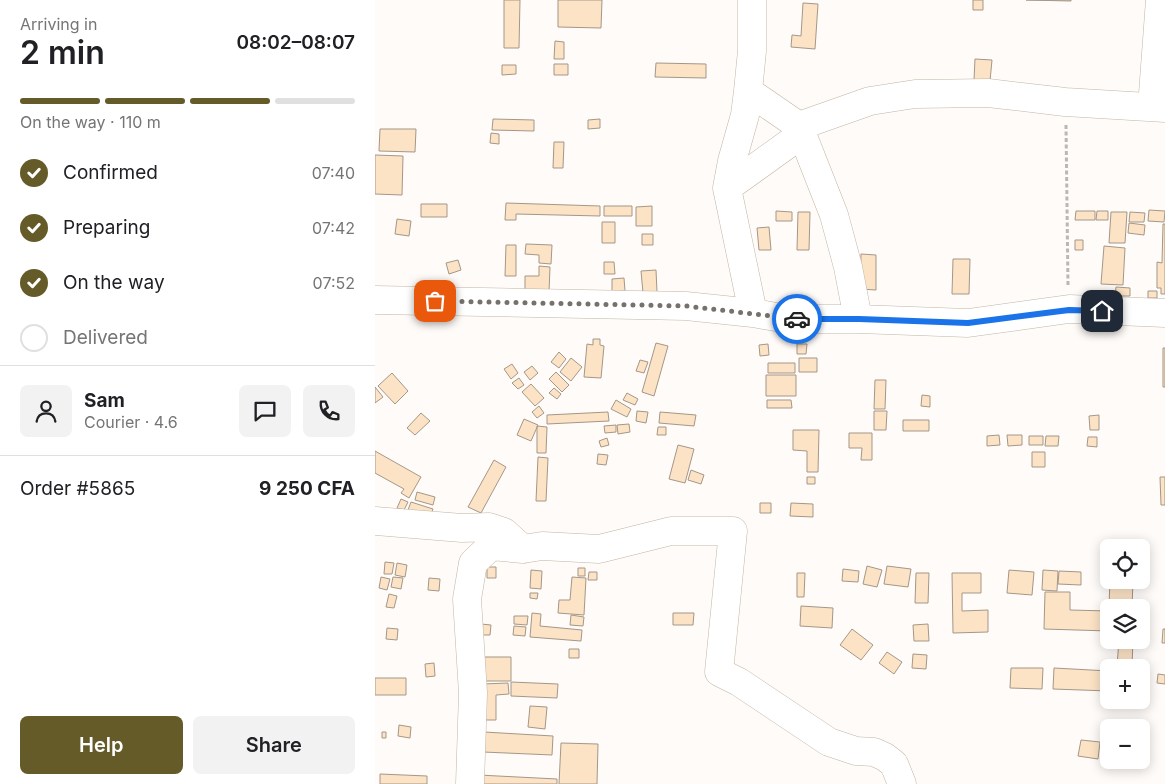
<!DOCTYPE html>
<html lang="en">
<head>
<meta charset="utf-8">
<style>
  :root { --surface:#fff; --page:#f2f2f2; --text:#202124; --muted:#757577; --line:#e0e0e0; --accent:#645b28 }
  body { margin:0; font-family:Inter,sans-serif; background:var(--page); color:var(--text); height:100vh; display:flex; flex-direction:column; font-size:19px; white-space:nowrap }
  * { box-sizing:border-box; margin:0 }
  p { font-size:16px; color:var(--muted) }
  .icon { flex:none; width:28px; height:28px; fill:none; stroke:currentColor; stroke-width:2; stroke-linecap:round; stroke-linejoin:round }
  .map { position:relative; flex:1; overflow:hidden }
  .panel { display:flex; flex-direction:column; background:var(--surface); width:375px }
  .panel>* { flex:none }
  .controls { position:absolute; left:725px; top:539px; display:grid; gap:10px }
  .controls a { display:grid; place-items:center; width:50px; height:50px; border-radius:8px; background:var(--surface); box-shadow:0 2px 12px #0003; font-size:25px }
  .pin { position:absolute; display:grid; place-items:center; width:42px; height:42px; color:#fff; margin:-21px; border-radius:10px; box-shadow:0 2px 8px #0006 }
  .courier { position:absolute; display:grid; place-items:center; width:50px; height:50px; margin:-25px; border:4px solid #1a73e8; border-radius:50%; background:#fff; color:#222; box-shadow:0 1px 6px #0007 }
  .head em { font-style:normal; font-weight:600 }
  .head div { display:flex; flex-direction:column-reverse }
  .head { display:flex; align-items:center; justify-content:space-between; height:85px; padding:0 20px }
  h1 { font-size:32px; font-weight:600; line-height:38px }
  .bar { display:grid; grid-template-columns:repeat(4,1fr); gap:8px 5px; align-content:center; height:60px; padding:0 20px }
  .bar i { height:6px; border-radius:4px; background:var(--line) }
  .bar .selected { background:var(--accent) }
  .bar p { grid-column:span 4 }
  .line { display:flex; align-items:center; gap:12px; padding:0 20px; border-top:1px solid var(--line) }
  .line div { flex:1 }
  .round { display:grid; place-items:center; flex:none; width:52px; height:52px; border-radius:8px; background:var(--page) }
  ol { padding:0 20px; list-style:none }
  li { display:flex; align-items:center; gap:15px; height:55px }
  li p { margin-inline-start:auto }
  li .icon { padding:5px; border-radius:50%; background:var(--accent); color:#fff; stroke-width:4 }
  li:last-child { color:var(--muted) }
  li i { width:28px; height:28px; border:2px solid var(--line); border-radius:50% }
  .action { display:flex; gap:10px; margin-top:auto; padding:10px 20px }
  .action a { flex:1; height:58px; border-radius:8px; background:var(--accent); color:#fff; font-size:20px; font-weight:600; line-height:58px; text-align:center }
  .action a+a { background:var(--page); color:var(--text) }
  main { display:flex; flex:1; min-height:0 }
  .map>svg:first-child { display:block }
  .building { fill:#fce3c6; stroke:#a59787 }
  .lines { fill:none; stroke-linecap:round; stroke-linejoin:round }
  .minor-casing { stroke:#c3b5a4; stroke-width:29 }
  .path { stroke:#bbb7b3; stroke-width:3; stroke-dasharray:4 2.5; stroke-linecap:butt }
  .minor { stroke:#fff; stroke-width:28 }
  .done { stroke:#76716c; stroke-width:5; stroke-dasharray:0 9 }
  .route { stroke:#1a73e8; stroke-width:6 }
</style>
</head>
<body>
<main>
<section class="panel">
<div class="head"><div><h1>2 min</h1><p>Arriving in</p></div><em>08:02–08:07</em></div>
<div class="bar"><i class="selected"></i><i class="selected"></i><i class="selected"></i><i></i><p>On the way · 110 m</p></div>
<ol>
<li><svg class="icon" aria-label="check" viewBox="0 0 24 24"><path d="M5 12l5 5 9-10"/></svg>Confirmed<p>07:40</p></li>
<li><svg class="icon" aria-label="check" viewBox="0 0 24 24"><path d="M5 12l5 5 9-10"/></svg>Preparing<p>07:42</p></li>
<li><svg class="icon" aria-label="check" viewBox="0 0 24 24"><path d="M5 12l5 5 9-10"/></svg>On the way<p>07:52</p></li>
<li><i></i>Delivered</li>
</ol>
<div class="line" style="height:90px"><a class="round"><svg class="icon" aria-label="person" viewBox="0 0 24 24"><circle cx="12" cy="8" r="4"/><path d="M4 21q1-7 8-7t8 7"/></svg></a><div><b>Sam</b><p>Courier · 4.6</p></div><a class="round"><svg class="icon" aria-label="chat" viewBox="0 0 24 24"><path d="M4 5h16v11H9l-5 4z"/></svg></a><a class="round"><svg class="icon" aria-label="phone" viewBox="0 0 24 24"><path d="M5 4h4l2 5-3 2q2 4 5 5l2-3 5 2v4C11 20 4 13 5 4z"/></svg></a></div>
<div class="line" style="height:65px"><div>Order #5865</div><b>9 250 CFA</b></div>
<div class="action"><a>Help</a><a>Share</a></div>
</section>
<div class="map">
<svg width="790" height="784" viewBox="0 0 790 784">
  <rect width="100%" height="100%" fill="#fefbf8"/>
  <path class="building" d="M129,0H145L144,48H129Z
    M183,0H227L226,28L183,27Z
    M598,0H608V10H598Z
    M651,0H696V1Z
    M428,3L443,4L440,49L416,47L417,35L426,36Z
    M180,41L189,42V59H179Z
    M600,59L617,60L615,81L599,80Z
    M281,63L331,64V78L280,77Z
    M179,64H193V75H179Z
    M127,65H141V74L127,75Z
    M118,119L159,120V131L117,130Z
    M225,119V128L213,129V120Z
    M5,129H41L40,152L4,151Z
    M116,133L124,134V144L115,143Z
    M179,142H189L188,168H178Z
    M0,155L28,156L27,195L0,194Z
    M131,203L225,206V216L141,214V220H130Z
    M46,204H72V217H46Z
    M229,206H257V216H229Z
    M277,206V226H261V207Z
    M774,210L790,211L789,222L773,221Z
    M401,211L417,212V221H401Z
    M701,211H720V220H700Z
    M722,211H733V220H721Z
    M423,212H435L434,250H422Z
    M736,212H752L750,243H734Z
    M755,212L770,213L769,222H754Z
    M22,219L36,221L34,236L20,234Z
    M227,222H240V243H227Z
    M754,223L770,225L769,235L753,233Z
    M788,224H790V294H786V288H782V262L787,263Z
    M394,227L396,250H384L382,228Z
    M267,234H278V245H267Z
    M700,240H708V250H700Z
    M151,244L177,245L176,264L164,263V255L150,254Z
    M131,245H141V276H130Z
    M729,246L750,248L748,285L726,284Z
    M486,254L501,255V290L485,289Z
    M578,259H595L594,294H577Z
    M83,260L86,270L74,274L71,263Z
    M229,262H239L240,274H229Z
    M164,266L175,267L174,292L150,291V276H164Z
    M281,270L282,292L268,293L266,271Z
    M249,278L250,291H237V279Z
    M741,287L755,288V296H740Z
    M773,291H782V298H773Z
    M218,339H225V345L229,346L226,378L209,377L212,344L218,345Z
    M281,343L293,346L279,396L267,392Z
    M393,344L394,355L385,356L384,345Z
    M422,344H432L431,354H422Z
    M788,348H790V387H788Z
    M184,352L191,359L184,368L176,362Z
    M196,358L207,367L196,381L185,372Z
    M424,358H442V372H424Z
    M265,360L273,362L269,373L261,371Z
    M393,363H420V373H393Z
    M137,364L143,373L136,379L129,369Z
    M157,366L163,373L155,380L149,372Z
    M181,372L194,385L187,392L174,379Z
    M17,373L33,391L20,404L3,386Z
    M391,375H421V396H391Z
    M144,378L149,385L143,389L137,383Z
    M500,380H511L510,409H499Z
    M156,384L169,398L160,406L147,392Z
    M0,387L8,397L0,403Z
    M179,388L186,394L182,399L174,393Z
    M252,393L263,399L260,405L248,400Z
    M547,395L555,396V407L546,406Z
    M241,400L256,409L252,417L236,409Z
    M392,400H416L417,408H392Z
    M164,406L169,413L162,418L157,412Z
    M262,411L273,412L271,423L261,421Z
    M499,411H512L511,430H499Z
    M233,412L234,421L172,424V415Z
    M285,412L321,415L319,426L284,423Z
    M46,413L55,421L40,435L32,428Z
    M724,415V430H715L714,416Z
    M149,419L163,425L156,441L142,435Z
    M528,420H554V431H528Z
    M254,424L255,432L243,434L242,425Z
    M241,425V432L230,433L229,426Z
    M162,426L172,427L171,453H162Z
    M283,427H291V435H282Z
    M418,430H444L443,472H432V451L418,450Z
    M474,433H497V460H486L487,448H474Z
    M624,435L625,445L612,446V436Z
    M632,435H647V445L633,446Z
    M654,436H668V445H654Z
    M671,436H684L683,446H670Z
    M713,437H722V447L712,446Z
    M232,438L234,445L226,447L224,441Z
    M303,445L319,449L310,483L294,479Z
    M0,451L46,477L34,498L26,493L29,489L0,473Z
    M657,452H670V467H657Z
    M223,454L233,455L231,465L222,464Z
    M163,457L173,458L171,501H161Z
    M119,460L131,467L106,513L93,507Z
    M316,470L329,475L326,484L313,480Z
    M432,477H440V484H432Z
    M785,477H790V505H786Z
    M42,492L60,497L58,505L40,500Z
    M26,499L33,502L29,510L22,508Z
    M36,502L58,509L52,525L30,518Z
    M385,503H396V513H385Z
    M416,503L438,504V517L415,516Z
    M10,562L19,563L17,574H9Z
    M22,563L32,565L30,577L20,575Z
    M492,566L507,570L502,587L488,584Z
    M512,566L536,569L533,587L509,584Z
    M112,567H121V578H112Z
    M203,568H210V576H203Z
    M468,569L484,571L483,582L467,581Z
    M156,570L167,571L166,589L155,588Z
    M634,570L659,572L657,595L632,593Z
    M668,570L683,571L682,591L667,590Z
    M684,571L706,572V585L683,584Z
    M214,572H222V580H213Z
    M422,573H430L429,597H422Z
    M541,573H554L553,603H540Z
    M577,573H606V593H587V611L613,610V632L578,633Z
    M6,577L15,579L12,590L4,588Z
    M18,577L28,578L26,589L16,587Z
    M197,577L211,578L209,615L183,613L184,600H195Z
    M54,578L65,579L64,591L53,590Z
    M735,580H758L757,608L734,607Z
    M670,592H695V610L734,611V631L669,629Z
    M155,593H163L162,599L155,598Z
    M14,594L22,596L19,608L11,607Z
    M426,606L458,608L457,628L425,626Z
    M157,613L166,614L165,626L207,630L206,641L155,637Z
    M298,613H319L318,625H298Z
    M196,615L209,617L208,626L195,625Z
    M139,616H153L152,625L139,624Z
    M106,624L116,625L115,635H105Z
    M553,624L554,641H539L538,625Z
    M139,626L151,627L150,636L138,635Z
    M12,628L23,629L22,640L11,639Z
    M477,629L498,645L486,660L465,645Z
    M788,629H790V643H787Z
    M744,640H758L757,666H742Z
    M194,649H204V658H194Z
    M512,652L527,662L519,674L504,663Z
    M538,654L552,655L551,669L537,668Z
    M108,657H136V681H108Z
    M59,663L60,676L51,677L50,664Z
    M636,668H668L667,689L635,688Z
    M679,668L734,671V691L678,689Z
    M783,674L790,675V684L782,683Z
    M0,678H31V695H0Z
    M136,682L183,684L182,698L136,696Z
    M133,683L134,694L121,695V720H108V684Z
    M155,706L172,707L170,729L153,727Z
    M24,725L36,727L35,738L23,736Z
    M7,732H11V738H7Z
    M109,732L178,736L177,755L108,752Z
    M706,740L725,742L723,759L703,756Z
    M186,743L223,744L222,784H184Z
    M5,774L52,776V784H5Z
    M103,775L182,779V784H103Z"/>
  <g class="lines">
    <g class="minor-casing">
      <path id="minor" d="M377,0V51L373,91L424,126L495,101L540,94L613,93L690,102L790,108
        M373,91L370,115L357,161L352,188L378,313
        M777,107L785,0
        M424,126L459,215L473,267L483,319
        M352,188L427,134
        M0,300L311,306L378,313L412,319H483L593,323L694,309L790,313
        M0,521L87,528L114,527L129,532L148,549L167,546L224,549L296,531H358L344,672L364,682L454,742L481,751L499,752L510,757L519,764L527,784
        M95,784L98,693L92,599L98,563L116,546L148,549"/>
    </g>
    <path class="path" d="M691,125L693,286"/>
    <use href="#minor" class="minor"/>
  </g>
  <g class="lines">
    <path class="done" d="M60,301L311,306L422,319"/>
    <path class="route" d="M422,319H484L593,323L694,310L727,311"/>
  </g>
</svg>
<div class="controls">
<a><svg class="icon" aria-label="locate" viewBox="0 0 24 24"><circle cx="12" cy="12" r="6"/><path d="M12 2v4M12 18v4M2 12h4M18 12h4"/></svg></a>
<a><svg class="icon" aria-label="layers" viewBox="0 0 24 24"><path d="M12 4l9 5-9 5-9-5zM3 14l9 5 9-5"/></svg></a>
<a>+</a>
<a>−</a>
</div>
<div class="pin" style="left:60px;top:301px;background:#ea580c"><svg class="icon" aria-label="bag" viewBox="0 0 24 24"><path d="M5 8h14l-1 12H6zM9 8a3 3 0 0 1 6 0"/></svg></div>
<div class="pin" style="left:727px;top:311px;background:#1f2937"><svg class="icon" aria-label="home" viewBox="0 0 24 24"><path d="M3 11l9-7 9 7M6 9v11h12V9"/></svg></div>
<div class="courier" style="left:422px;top:319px"><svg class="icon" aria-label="car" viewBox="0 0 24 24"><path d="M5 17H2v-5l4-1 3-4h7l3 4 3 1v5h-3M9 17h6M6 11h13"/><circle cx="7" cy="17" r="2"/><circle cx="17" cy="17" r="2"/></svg></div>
</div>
</main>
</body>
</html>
